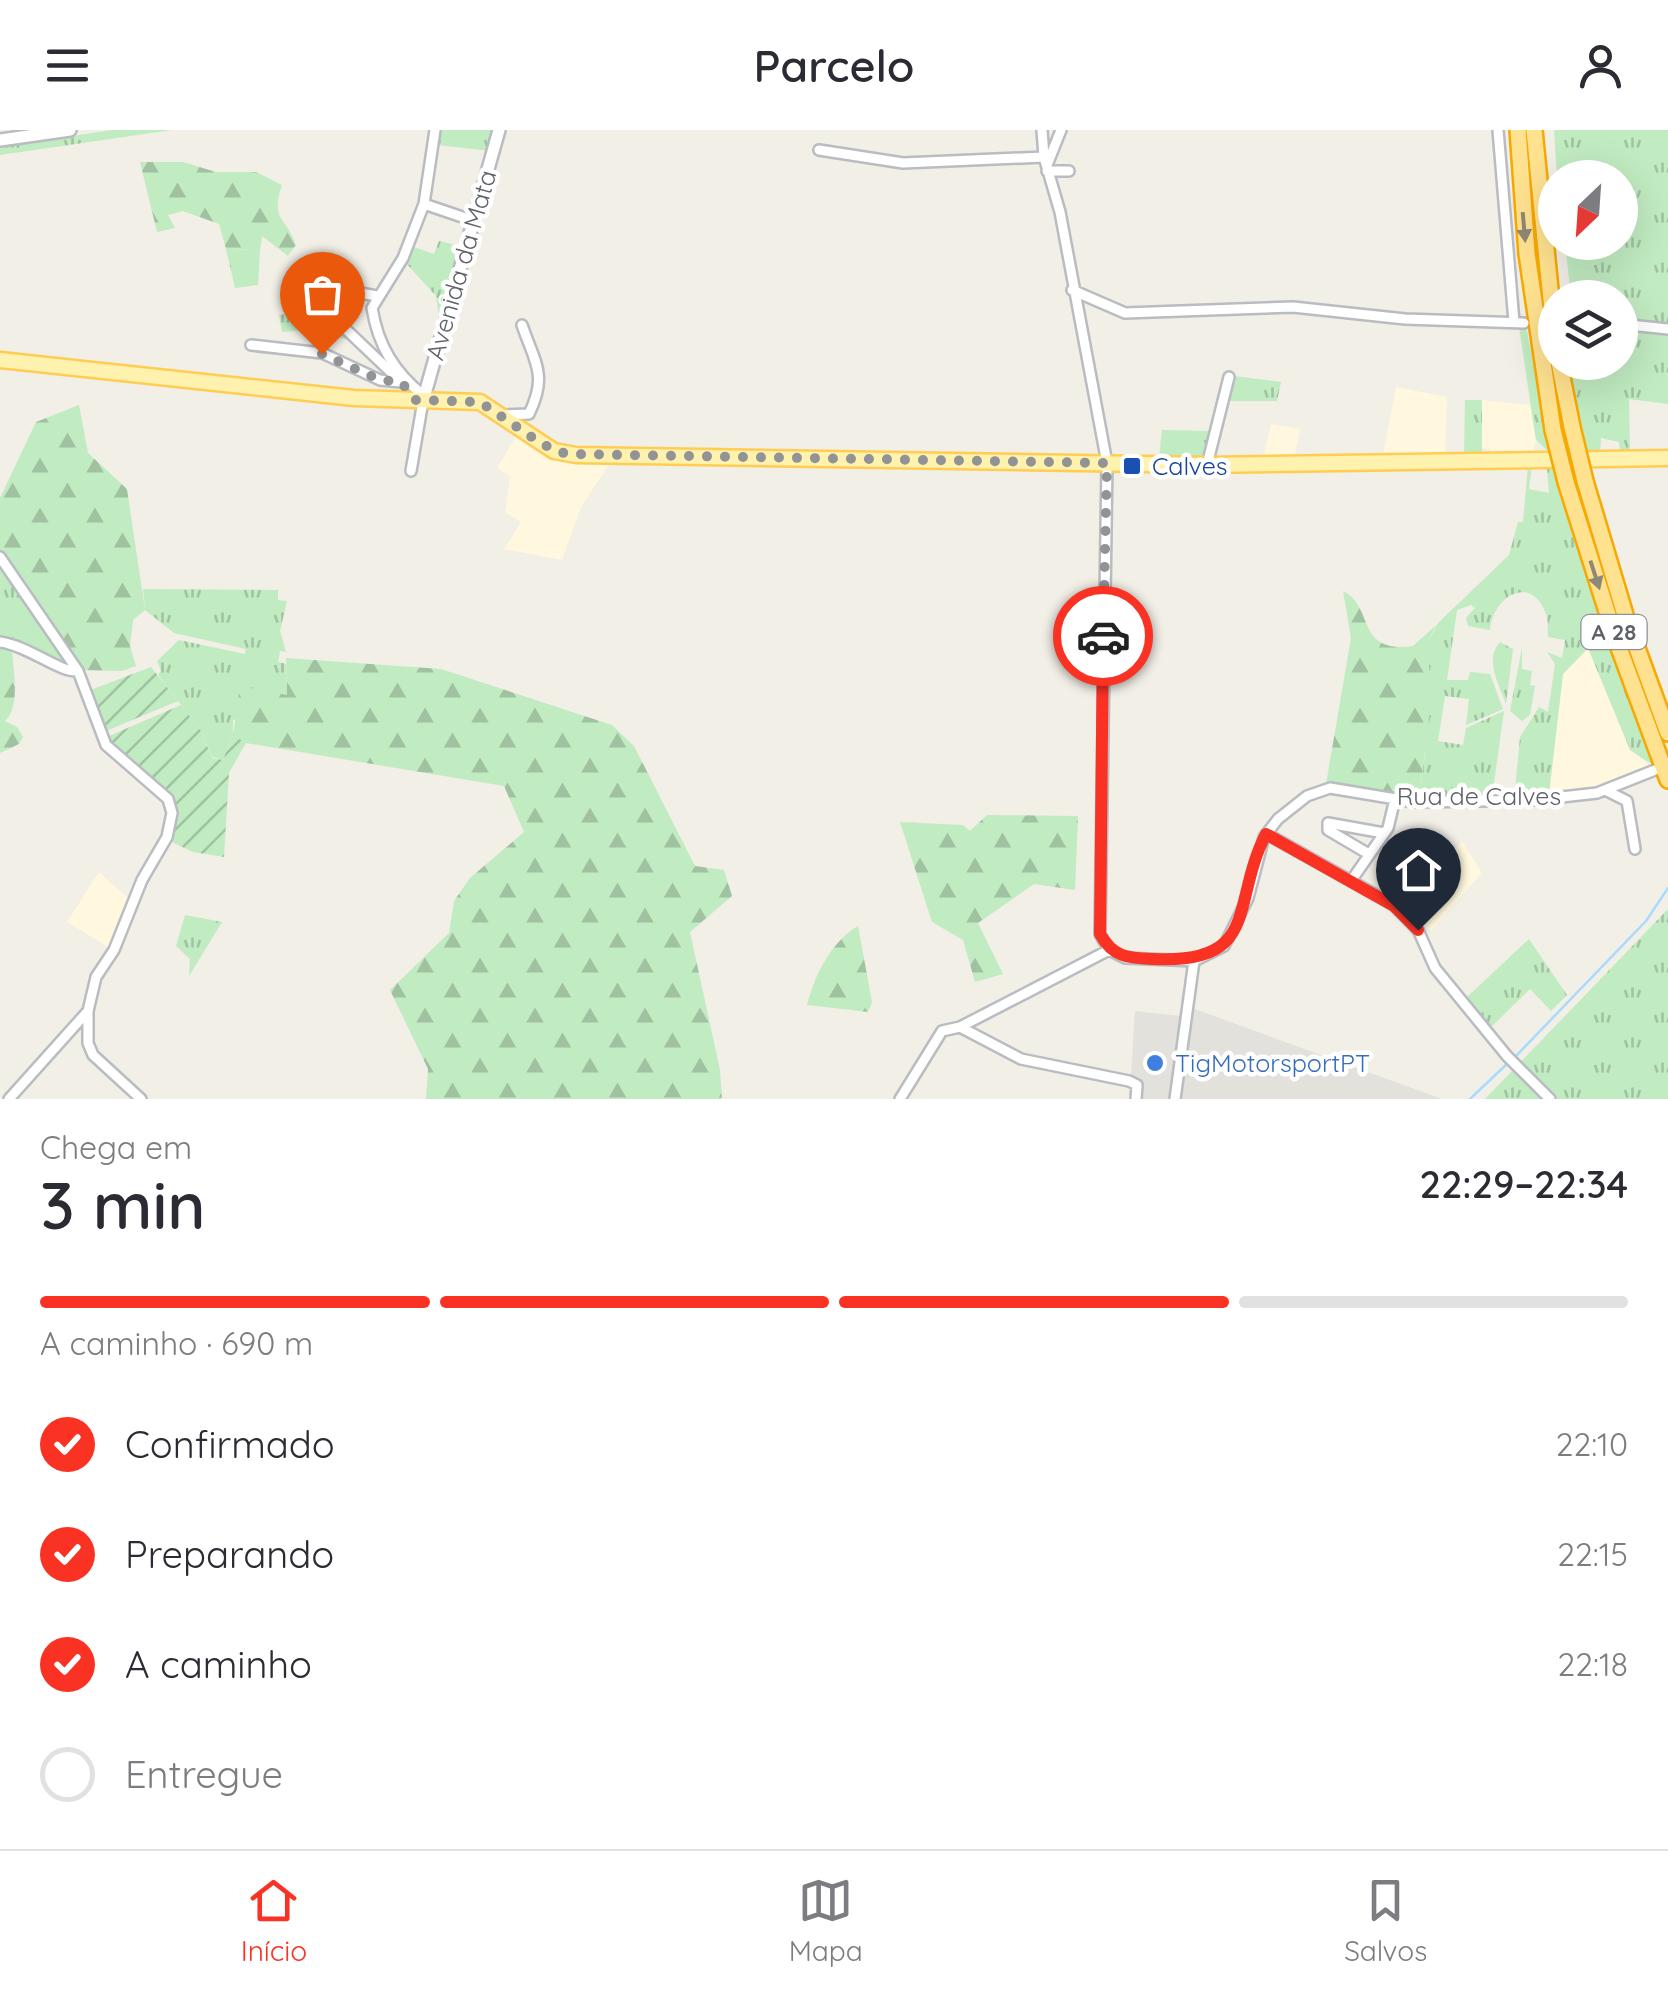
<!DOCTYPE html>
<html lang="pt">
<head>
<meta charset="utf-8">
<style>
  :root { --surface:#fff; --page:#f2f2f3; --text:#2b2b33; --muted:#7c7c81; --line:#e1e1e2; --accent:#fa3224 }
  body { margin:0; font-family:Quicksand,sans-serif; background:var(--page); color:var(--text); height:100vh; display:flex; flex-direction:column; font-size:38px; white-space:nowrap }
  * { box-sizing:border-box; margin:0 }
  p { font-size:32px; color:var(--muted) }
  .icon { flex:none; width:55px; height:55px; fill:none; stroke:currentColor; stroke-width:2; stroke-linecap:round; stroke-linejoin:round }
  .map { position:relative; height:969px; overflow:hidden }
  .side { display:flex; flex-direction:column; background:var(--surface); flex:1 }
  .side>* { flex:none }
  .needle { width:65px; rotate:205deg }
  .buttons { position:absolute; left:1538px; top:30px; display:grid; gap:20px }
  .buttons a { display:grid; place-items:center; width:100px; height:100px; border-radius:50%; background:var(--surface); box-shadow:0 10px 40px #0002; font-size:50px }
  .pin { position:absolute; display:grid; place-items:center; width:85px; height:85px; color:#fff; margin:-102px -42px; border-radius:50% 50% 50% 0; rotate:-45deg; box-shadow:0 0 10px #0007 }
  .pin .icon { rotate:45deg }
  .courier { position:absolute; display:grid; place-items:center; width:100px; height:100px; margin:-50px; border:8px solid #fa3224; border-radius:50%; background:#fff; color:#222; box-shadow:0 2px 12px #0007 }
  .head em { font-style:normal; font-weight:600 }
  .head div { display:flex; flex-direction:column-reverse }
  .head { display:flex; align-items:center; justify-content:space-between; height:170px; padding:0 40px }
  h1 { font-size:65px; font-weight:600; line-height:75px }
  .bar { display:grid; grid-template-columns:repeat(4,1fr); gap:15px 10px; align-content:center; height:120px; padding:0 40px }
  .bar i { height:12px; border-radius:8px; background:var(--line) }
  .bar .selected { background:var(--accent) }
  .bar p { grid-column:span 4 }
  ol { padding:0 40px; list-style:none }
  li { display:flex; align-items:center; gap:30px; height:110px }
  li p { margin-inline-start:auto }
  li .icon { padding:10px; border-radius:50%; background:var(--accent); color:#fff; stroke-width:4 }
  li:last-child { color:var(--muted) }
  li i { width:55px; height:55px; border:5px solid var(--line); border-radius:50% }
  header { display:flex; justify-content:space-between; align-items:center; height:130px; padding:0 40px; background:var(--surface); font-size:45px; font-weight:600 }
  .dock { display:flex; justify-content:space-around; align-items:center; height:140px; border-top:2px solid var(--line); background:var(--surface); font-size:28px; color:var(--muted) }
  .dock a { display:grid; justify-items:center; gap:5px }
  .dock .selected { color:var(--accent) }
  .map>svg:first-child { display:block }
  .commercial { fill:#fff7de }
  .industrial { fill:#e2e1db }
  .grass { fill:url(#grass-tufts) }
  .forest { fill:url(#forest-firs) }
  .garden { fill:url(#garden-furrows) }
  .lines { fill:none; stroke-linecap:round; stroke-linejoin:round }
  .stream { stroke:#a9daff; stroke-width:2.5 }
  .minor-casing { stroke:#b9bcc1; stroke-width:14 }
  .tertiary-casing { stroke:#b9bcc1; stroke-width:16 }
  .primary-casing { stroke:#ffcd52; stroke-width:19 }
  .motorway-casing { stroke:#f8a800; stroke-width:20 }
  .minor { stroke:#fff; stroke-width:9 }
  .tertiary { stroke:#fff; stroke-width:11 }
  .primary { stroke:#fff1ae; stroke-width:14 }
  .motorway { stroke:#ffe290; stroke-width:15 }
  .motorway-bridge-casing { stroke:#f8a800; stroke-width:20; stroke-linecap:butt }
  .motorway-bridge { stroke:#ffe290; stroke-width:15 }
  .oneway { fill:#8e8874 }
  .done { stroke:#919394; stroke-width:10; stroke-dasharray:0 18 }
  .route { stroke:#fa3224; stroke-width:12 }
  .transit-dot { fill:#1a4fb4; stroke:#fff; stroke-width:4 }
  .shop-dot { fill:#3f7fe0; stroke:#fff; stroke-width:4 }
  .labels { text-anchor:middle; stroke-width:9; stroke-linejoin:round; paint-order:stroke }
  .shield { fill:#fff; stroke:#8e9195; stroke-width:2.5 }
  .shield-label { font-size:22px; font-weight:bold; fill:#5e6268 }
  .street-label { font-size:25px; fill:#5e6268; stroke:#fff }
  .transit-label { font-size:25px; fill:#164399; stroke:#fff; text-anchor:start }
  .shop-label { font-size:25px; fill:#366cbe; stroke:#fff; text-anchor:start }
</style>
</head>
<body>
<header><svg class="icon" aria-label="menu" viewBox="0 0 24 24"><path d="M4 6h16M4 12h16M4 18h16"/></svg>Parcelo<svg class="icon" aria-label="person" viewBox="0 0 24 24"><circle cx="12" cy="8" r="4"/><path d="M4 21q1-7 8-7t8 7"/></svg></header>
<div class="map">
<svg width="1668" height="969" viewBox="0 0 1668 969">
  <defs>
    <pattern id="grass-tufts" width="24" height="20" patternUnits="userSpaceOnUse" patternTransform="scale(2.5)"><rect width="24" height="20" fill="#c1ebc1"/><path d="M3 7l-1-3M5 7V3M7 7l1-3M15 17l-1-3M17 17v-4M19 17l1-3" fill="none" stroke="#a0c2a1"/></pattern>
    <pattern id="forest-firs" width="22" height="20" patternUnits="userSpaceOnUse" patternTransform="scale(2.5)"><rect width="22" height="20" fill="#c1ebc1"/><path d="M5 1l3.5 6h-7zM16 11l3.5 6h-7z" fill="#a0c2a1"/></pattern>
    <pattern id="garden-furrows" width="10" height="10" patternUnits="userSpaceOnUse" patternTransform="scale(2.5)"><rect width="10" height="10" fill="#c1ebc1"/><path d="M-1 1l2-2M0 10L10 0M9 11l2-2" fill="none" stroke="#a0c2a1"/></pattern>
  </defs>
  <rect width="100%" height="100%" fill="#f1efe6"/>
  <path class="commercial" d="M1396,257L1447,267L1445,326L1383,325Z
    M1482,270L1530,275L1536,310L1532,324L1514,320L1513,325H1490V318H1482Z
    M1271,294L1300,299L1294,329H1263Z
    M519,301L548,321L612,330L581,377L562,430L504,419L521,392L505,382L510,346L497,338Z
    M1589,518L1630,620L1650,636L1590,659L1549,664L1563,544Z
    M1462,711L1482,743L1431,801L1405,780Z
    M99,742L132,772L111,819L67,792Z"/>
  <path class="industrial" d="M1192,878L1442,969H1135L1131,947L1135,881L1181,886Z"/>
  <path class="grass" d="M112,0H172L0,25V17Z
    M438,0H496L491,21L437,15Z
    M1554,0H1668V197L1620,193V168L1571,167L1565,113L1620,112V48L1557,47Z
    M439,111L464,117L445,185L439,186L436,166L404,131L411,116L434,124Z
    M226,119L260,120L258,155L235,158Z
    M310,180L312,185L331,181L350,210L310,200L282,202L279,185Z
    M1519,197H1526L1552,325L1536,310Z
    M1620,199L1668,205V274L1629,269L1630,324H1620L1619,312L1601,308L1600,324H1588L1568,233L1620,232Z
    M1234,246L1281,252L1277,271H1228Z
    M1465,270H1482V325L1464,326Z
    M1162,300L1209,301L1205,322L1197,329L1159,328Z
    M1554,333L1601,488L1653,635L1630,620L1588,518L1563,544L1549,664L1521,665L1515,661L1520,607L1539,577L1548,582L1555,534L1547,522L1562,528L1565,510L1548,507C1547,500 1549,491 1546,484C1532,444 1493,465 1490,500L1468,496L1466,488L1475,478L1471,475L1457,480L1447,550H1468L1470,542L1490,544L1503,579L1466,595L1469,569L1445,566L1438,611L1463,615L1466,598L1504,581L1493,660L1487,665L1419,668L1425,623L1428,513L1437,494L1509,425L1518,392H1523L1528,335L1532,334L1529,359L1549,363L1547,339Z
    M0,435L68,532L62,536L21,511L0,509Z
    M143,459L278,460V470L287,471L280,501L286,522L280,521L278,532L286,534L287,566L233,590V605L223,630L212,627L201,601L158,545L161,541L157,531L179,510L245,524L246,519L174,503L145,480Z
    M1500,512L1513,519L1506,574C1499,554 1484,530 1500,512Z
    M1522,518V539L1532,541L1530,555L1535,556L1530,585L1522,591L1510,581Z
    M1668,779V969H1485Z
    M185,785L222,792L189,846L190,829L176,816Z
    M1529,809L1567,865L1551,881L1530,859L1489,899L1465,869Z"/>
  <path class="forest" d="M140,32H183L216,42H256L282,55C270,91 286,86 296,115L288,126L262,106L260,120L226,119L219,94L183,81L168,85L175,98L157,102Z
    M79,275L88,323L127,359L145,480L133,490L130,516L136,536L122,541L82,540L0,420V368L36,292Z
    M1343,461C1375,477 1355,524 1413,516L1435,496L1428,513L1431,573L1419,668L1326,654L1351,508Z
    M0,517L12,518C13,540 21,576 5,591L17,597L23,607L19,614L0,623Z
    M286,528L441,539L612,595L634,616L695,736L724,740L732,766L690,802L720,940L722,969H426L428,939L390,860L449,803L454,771L470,748L524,702L504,656L246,613L233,605L240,556L287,565Z
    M987,685L1078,686L1075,760L1034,754L978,793L1003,844L975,852L963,810L932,792L900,692L963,695L970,701Z
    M858,796L872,872L868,882L807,875C815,845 830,813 858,796Z"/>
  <path class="garden" d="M151,537L178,571L101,603L88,561Z
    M181,575L201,601L212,628L223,630L233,605L246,613L229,643L224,727L193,722L170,711C184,663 146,644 113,617L109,606Z"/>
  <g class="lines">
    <path class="stream" d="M1515,927L1646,791L1668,758
      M1470,969L1509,932"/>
    <g class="minor-casing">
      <path id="minor" d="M1042,0L1044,27L1060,82L1107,333L1100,804L1109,820L1125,828L1194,831L1224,816L1248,768L1264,707L1278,689L1307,666L1330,658L1414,672L1535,670L1597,663L1655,640
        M1498,0L1514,192
        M819,20L903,33L1044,27
        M1047,35L1061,0
        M1047,41H1069
        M424,74L474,91
        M305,140L316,158L333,166
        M1072,160L1125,183L1293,177L1405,189L1524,193
        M333,166L334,188L395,246
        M333,166L349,161L377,166
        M1620,194L1668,199
        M251,215L322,223L380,250L401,252
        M424,266C394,242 378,215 372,178L403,128L424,74L435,0
        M504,285L529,284C548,245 535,233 522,195
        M1207,335L1229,247
        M411,341L423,271
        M0,427L78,541L106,615L168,669L172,683L167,707L142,750L114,820L96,847L88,881V913L93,925L141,969
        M0,512C29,516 60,543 78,541
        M1605,660L1627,671L1635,719
        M1267,704L1394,775L1418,800L1435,838L1507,926L1550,969
        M1367,723L1328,700V693L1384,703
        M1351,751L1388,698L1395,669
        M960,897L1021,929L1129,951L1137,955L1136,969
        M9,969L88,881
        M900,969L942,901L960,897L1109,820
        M1175,969L1194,831"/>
    </g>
    <g class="tertiary-casing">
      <path id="tertiary" d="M0,10L70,0
        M423,271L499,0"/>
    </g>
    <g class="primary-casing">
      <path id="primary" d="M0,230L354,268L480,272L554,321L576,325L1207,335L1668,328"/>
    </g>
    <g class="motorway-casing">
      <path id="motorway" d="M1518,0L1527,124L1553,300
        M1534,0L1555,209
        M1559,232L1572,297
        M1585,351L1626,488L1668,603
        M1566,352L1615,507L1668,650"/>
    </g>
    <use href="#minor" class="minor"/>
    <use href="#tertiary" class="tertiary"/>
    <use href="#primary" class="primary"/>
    <use href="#motorway" class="motorway"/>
    <g class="motorway-bridge-casing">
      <path id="motorway-bridge" d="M1572,297L1585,351
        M1553,300L1566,352"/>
    </g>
    <use href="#motorway-bridge" class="motorway-bridge"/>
  </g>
  <defs><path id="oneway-solid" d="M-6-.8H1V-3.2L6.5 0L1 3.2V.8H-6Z" transform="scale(2.5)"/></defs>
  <g class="oneway">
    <use href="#oneway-solid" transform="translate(1524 97) rotate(85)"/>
    <use href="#oneway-solid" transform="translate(1595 445) rotate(72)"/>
  </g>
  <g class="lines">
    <path class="done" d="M322,224L380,250L401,252L416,270L480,272L542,314L566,324L1107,333L1103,506"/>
    <path class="route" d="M1103,506L1100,804C1113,827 1127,828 1152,829C1262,835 1230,773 1266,704L1394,776L1418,800"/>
  </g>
  <rect class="transit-dot" x="1122" y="326" width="20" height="20" rx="5"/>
  <circle class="shop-dot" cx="1155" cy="933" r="10"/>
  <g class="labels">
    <rect class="shield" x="1581.5" y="485" width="65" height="34" rx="8"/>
    <g class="shield-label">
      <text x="1614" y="510">A 28</text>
    </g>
    <g class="street-label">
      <text transform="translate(461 135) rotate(-74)" y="9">Avenida da Mata</text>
      <text x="1479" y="675">Rua de Calves</text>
    </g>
    <g class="transit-label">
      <text x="1152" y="345">Calves</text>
    </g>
    <g class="shop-label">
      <text x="1175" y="942">TigMotorsportPT</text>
    </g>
  </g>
</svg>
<div class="buttons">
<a><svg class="needle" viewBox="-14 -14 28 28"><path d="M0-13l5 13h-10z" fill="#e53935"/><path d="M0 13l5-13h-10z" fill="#7c7c81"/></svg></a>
<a><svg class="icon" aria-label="layers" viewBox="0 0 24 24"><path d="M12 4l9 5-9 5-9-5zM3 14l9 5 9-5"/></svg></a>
</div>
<div class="pin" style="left:322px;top:224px;background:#ea580c"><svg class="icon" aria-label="bag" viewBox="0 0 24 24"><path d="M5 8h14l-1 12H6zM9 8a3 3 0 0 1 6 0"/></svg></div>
<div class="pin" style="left:1418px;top:800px;background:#1f2937"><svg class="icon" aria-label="home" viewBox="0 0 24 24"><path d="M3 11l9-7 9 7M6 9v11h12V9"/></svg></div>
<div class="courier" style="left:1103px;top:506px"><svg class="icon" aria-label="car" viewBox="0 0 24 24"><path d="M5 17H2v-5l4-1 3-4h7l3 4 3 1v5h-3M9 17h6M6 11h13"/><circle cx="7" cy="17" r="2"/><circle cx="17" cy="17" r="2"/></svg></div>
</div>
<section class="side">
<div class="head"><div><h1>3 min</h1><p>Chega em</p></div><em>22:29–22:34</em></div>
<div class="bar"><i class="selected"></i><i class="selected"></i><i class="selected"></i><i></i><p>A caminho · 690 m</p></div>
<ol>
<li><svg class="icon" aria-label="check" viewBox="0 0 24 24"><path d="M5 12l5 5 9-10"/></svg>Confirmado<p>22:10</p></li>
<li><svg class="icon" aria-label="check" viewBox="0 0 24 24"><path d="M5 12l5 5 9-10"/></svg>Preparando<p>22:15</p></li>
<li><svg class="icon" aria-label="check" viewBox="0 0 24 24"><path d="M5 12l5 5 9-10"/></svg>A caminho<p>22:18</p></li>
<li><i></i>Entregue</li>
</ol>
</section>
<nav class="dock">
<a class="selected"><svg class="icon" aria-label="home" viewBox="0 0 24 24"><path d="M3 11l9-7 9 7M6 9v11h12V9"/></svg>Início</a>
<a><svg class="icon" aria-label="map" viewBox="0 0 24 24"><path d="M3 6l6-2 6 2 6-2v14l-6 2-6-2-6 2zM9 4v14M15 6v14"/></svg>Mapa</a>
<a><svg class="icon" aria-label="saved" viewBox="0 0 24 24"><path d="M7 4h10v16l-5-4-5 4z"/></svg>Salvos</a>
</nav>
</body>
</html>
